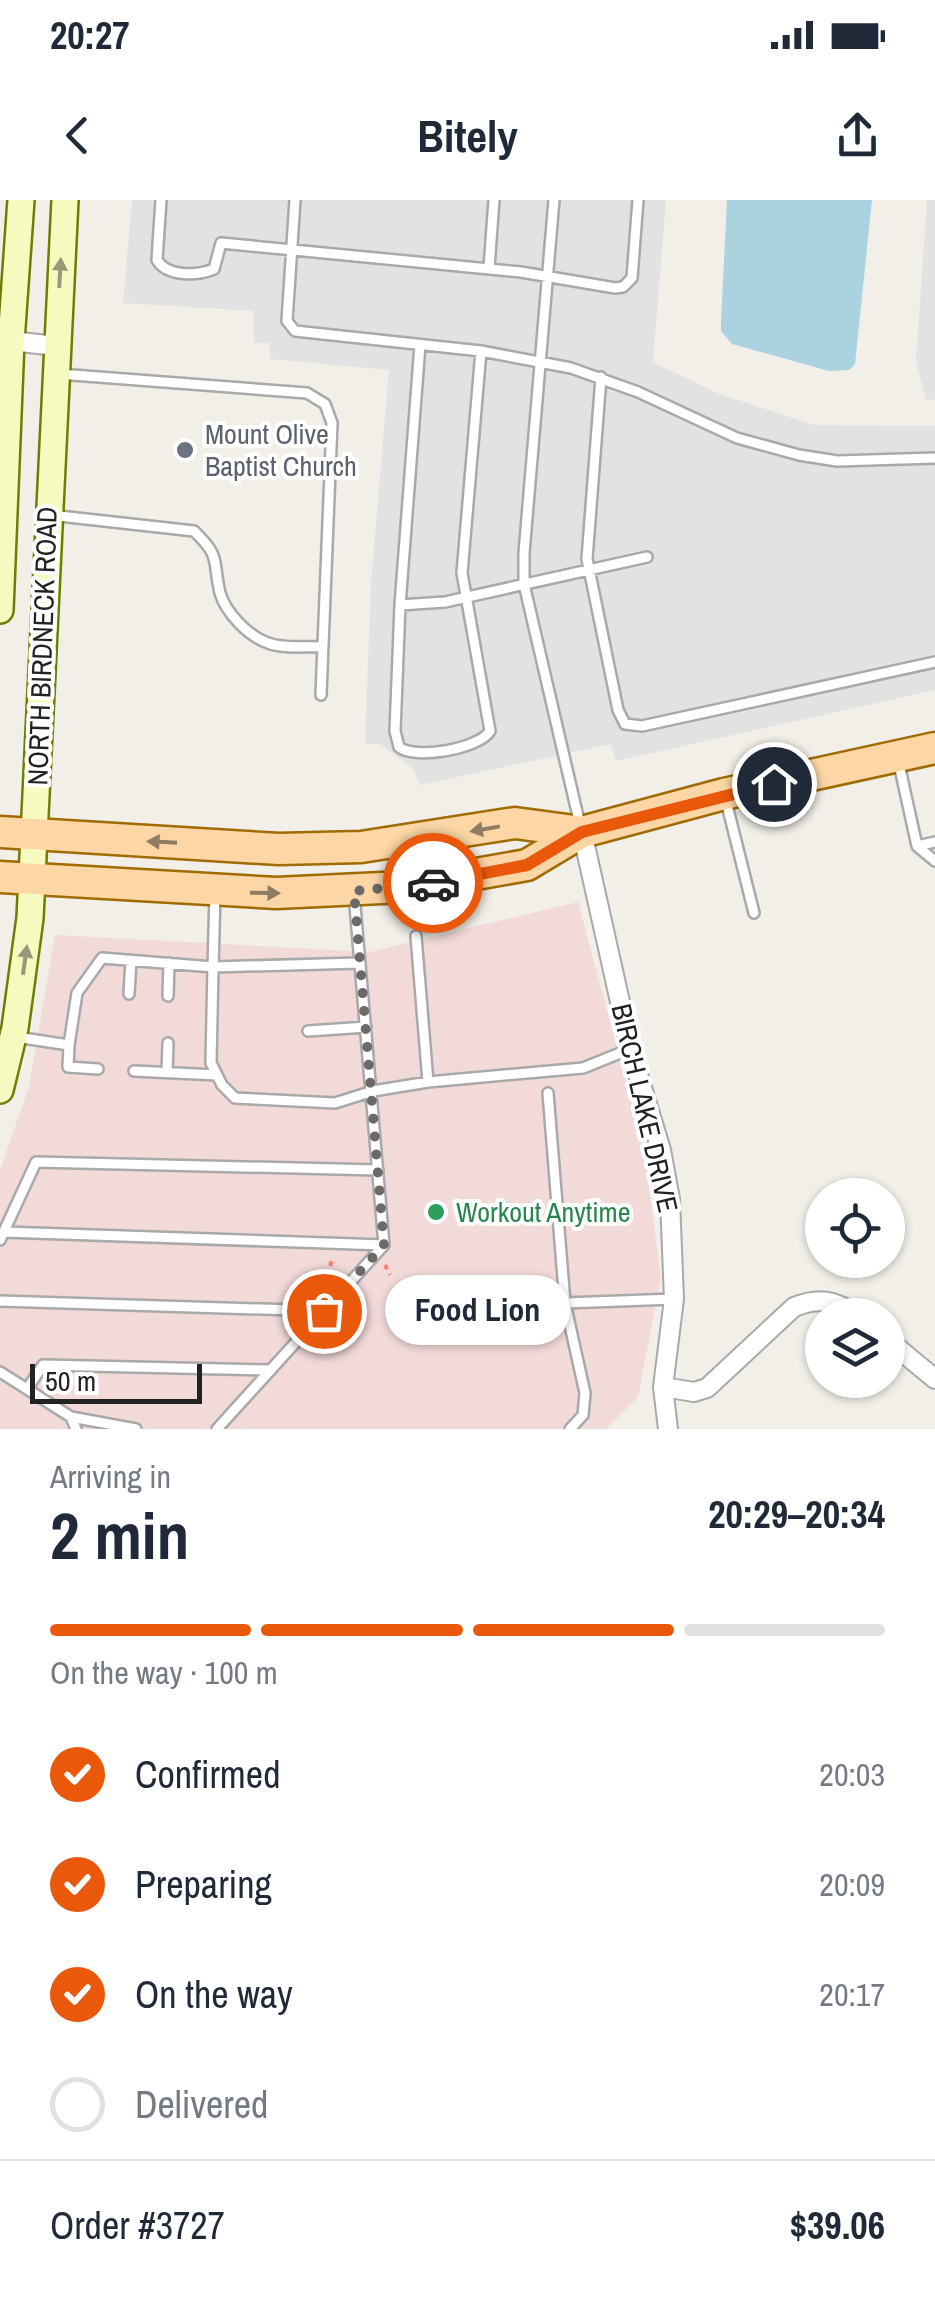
<!DOCTYPE html>
<html lang="en">
<head>
<meta charset="utf-8">
<style>
  :root { --surface:#fff; --page:#f6f6f7; --text:#1f2937; --muted:#747a83; --line:#e0e1e3; --accent:#ea580c }
  body { margin:0; font-family:"Archivo Narrow",sans-serif; background:var(--page); color:var(--text); height:100vh; display:flex; flex-direction:column; font-size:38px; white-space:nowrap }
  * { box-sizing:border-box; margin:0 }
  p { font-size:32px; color:var(--muted) }
  .icon { flex:none; width:55px; height:55px; fill:none; stroke:currentColor; stroke-width:2; stroke-linecap:round; stroke-linejoin:round }
  .map { position:relative; height:1229px; overflow:hidden }
  .details { display:flex; flex-direction:column; background:var(--surface); flex:1 }
  .details>* { flex:none }
  .tools { position:absolute; left:805px; top:978px; display:grid; gap:20px }
  .tools a { display:grid; place-items:center; width:100px; height:100px; border-radius:50%; background:var(--surface); box-shadow:0 2px 8px #0004; font-size:50px }
  .scale { position:absolute; left:30px; bottom:25px; width:172px; box-sizing:border-box; padding-left:10px; border:5px solid #222; border-top:0; font-size:28px; line-height:35px; white-space:nowrap; color:#222; -webkit-text-stroke:8px #fff; paint-order:stroke }
  .pin { position:absolute; display:grid; place-items:center; width:85px; height:85px; color:#fff; margin:-42px; border:5px solid #fff; border-radius:50%; box-shadow:0 2px 10px #0007 }
  .courier { position:absolute; display:grid; place-items:center; width:100px; height:100px; margin:-50px; border:8px solid #ea580c; border-radius:50%; background:#fff; color:#222; box-shadow:0 2px 12px #0007 }
  .bubble { position:absolute; height:70px; border-radius:35px; background:var(--surface); box-shadow:0 2px 8px #0004; font-size:32px; font-weight:700; line-height:70px; text-align:center }
  .overview em { font-style:normal; font-weight:700 }
  .overview div { display:flex; flex-direction:column-reverse }
  .overview { display:flex; align-items:center; justify-content:space-between; height:170px; padding:0 50px }
  h1 { font-size:65px; font-weight:700; line-height:75px }
  .bar { display:grid; grid-template-columns:repeat(4,1fr); gap:15px 10px; align-content:center; height:120px; padding:0 50px }
  .bar i { height:12px; border-radius:8px; background:var(--line) }
  .bar .selected { background:var(--accent) }
  .bar p { grid-column:span 4 }
  .line { display:flex; align-items:center; gap:25px; padding:0 50px; border-top:2px solid var(--line) }
  .line div { flex:1 }
  ol { padding:0 50px; list-style:none }
  li { display:flex; align-items:center; gap:30px; height:110px }
  li p { margin-inline-start:auto }
  li .icon { padding:10px; border-radius:50%; background:var(--accent); color:#fff; stroke-width:4 }
  li:last-child { color:var(--muted) }
  li i { width:55px; height:55px; border:5px solid var(--line); border-radius:50% }
  .status { display:flex; justify-content:space-between; align-items:center; height:70px; padding:0 50px; background:var(--surface); direction:ltr }
  .status svg { height:28px; fill:currentColor }
  header { display:flex; justify-content:space-between; align-items:center; height:130px; padding:0 50px; background:var(--surface); font-size:45px; font-weight:700 }
  .map>svg:first-child { display:block }
  .commercial { fill:#f2dad9 }
  .parking { fill:#e2e2e2 }
  .water { fill:#aad3df }
  .lines { fill:none; stroke-linecap:round; stroke-linejoin:round }
  .service-casing { stroke:#a9a9a9; stroke-width:14 }
  .minor-casing { stroke:#a9a9a9; stroke-width:22 }
  .secondary-casing { stroke:#707d05; stroke-width:30 }
  .primary-casing { stroke:#a06b00; stroke-width:35 }
  .path { stroke:#fa8072; stroke-width:4; stroke-dasharray:5 5; stroke-linecap:butt }
  .service { stroke:#fff; stroke-width:9 }
  .minor { stroke:#fff; stroke-width:18 }
  .secondary { stroke:#f7fabf; stroke-width:25 }
  .primary { stroke:#fcd6a4; stroke-width:30 }
  .oneway { fill:#979978 }
  .oneway2 { fill:#8f7c63 }
  .done { stroke:#6b6a68; stroke-width:10; stroke-dasharray:0 18 }
  .route { stroke:#ea580c; stroke-width:12 }
  .worship-dot { fill:#6b7280; stroke:#fff; stroke-width:4 }
  .leisure-dot { fill:#2e9e5b; stroke:#fff; stroke-width:4 }
  .labels { text-anchor:middle; stroke-width:8; stroke-linejoin:round; paint-order:stroke }
  .worship-label { font-size:28px; fill:#5b616d; stroke:#fff; text-anchor:start }
  .street-label { font-size:28px; fill:#222; stroke:#fff }
  .leisure-label { font-size:28px; fill:#27864d; stroke:#fff; text-anchor:start }
</style>
</head>
<body>
<div class="status"><b>20:27</b><svg viewBox="0 0 49 12"><path d="M0 12V9h3v3zM5 12V6h3v6zM10 12V3h3v9zM15 12V0h3v12zM26 1h20v11H26zM47 4h2v5h-2z"/></svg></div>
<header><svg class="icon" aria-label="back" viewBox="0 0 24 24"><path d="M15 5l-7 7 7 7"/></svg>Bitely<svg class="icon" aria-label="share" viewBox="0 0 24 24"><path d="M12 15V3M7 8l5-5 5 5M5 13v7h14v-7"/></svg></header>
<div class="map">
<svg width="935" height="1229" viewBox="0 0 935 1229">
  <rect width="100%" height="100%" fill="#f2efe9"/>
  <path class="commercial" d="M578,702L644,949L661,1078L638,1197L606,1229H0V970L29,887L55,735L370,752Z"/>
  <path class="parking" d="M132,0H666L653,162L717,193L814,225L935,226V490L616,561L611,544L420,585L413,568L380,544H365L371,383L389,170L270,159L269,143H254L253,111L123,103Z
    M927,0H935V199L926,201L916,161Z"/>
  <path class="water" d="M727,0H872L855,164L849,170L829,171L732,144L721,131V121Z"/>
  <g class="lines">
    <g class="service-casing">
      <path id="service" d="M161,0L157,60C167,77 197,76 214,69L221,43L521,72L615,88L623,87L632,78L638,0
        M295,0L287,121L295,131L481,151L571,168L638,192L737,238L799,255L837,261L935,258
        M554,0L524,353V384L580,625
        M489,68L494,0
        M420,145L400,405L395,531L399,547C415,560 479,549 490,531L462,373L481,151
        M59,174L307,193L325,204L332,223L321,495
        M601,177L587,359L618,510L625,524L642,526L935,462
        M50,315L194,331C222,358 212,360 220,393C226,413 248,436 268,443C283,449 306,446 323,447
        M400,405L445,402L647,357
        M899,564L917,646L935,642
        M725,597L754,713
        M917,646L935,661
        M416,736L428,882
        M359,763L213,767L211,863L222,885L235,898L335,903L373,891L428,882L583,868L630,849
        M129,794L131,760
        M168,796L169,763
        M308,831L366,827
        M16,837L69,845L77,793L102,758L213,767L215,694
        M69,845L68,867L98,869
        M134,871L217,875
        M167,873L168,843
        M548,893L565,1103L585,1193L583,1215L570,1229
        M4,1032L384,1045
        M0,1040L36,962L378,970
        M0,1101L324,1111
        M565,1103L674,1099
        M0,1172L71,1217L76,1229
        M27,1189L43,1165L271,1170
        M71,1217L136,1229
        M217,1229L384,1045L354,694"/>
    </g>
    <g class="minor-casing">
      <path id="minor" d="M2,140L56,146
        M582,632L631,851L661,950L670,999L674,1099L663,1187L668,1229
        M888,1140L935,1179
        M663,1187L694,1192L707,1188L794,1107C819,1097 834,1100 857,1115"/>
    </g>
    <g class="secondary-casing">
      <path id="secondary" d="M0,410L11,141L21,0
        M0,890L15,828L30,718L65,0"/>
    </g>
    <g class="primary-casing">
      <path id="primary" d="M0,632L279,649L361,647L515,623L582,632
        M0,677L276,693L403,687L527,665L582,632L724,594L935,548"/>
    </g>
    <path class="path" d="M385,1065L390,1075
      M330,1076L331,1061"/>
    <use href="#service" class="service"/>
    <use href="#minor" class="minor"/>
    <use href="#secondary" class="secondary"/>
    <use href="#primary" class="primary"/>
  </g>
  <defs><path id="oneway-solid" d="M-6-.8H1V-3.2L6.5 0L1 3.2V.8H-6Z" transform="scale(2.5)"/></defs>
  <g class="oneway">
    <use href="#oneway-solid" transform="translate(60 73) rotate(-87)"/>
    <use href="#oneway-solid" transform="translate(25 760) rotate(-82)"/>
  </g>
  <g class="oneway2">
    <use href="#oneway-solid" transform="translate(485 629) rotate(170)"/>
    <use href="#oneway-solid" transform="translate(162 642) rotate(-177)"/>
    <use href="#oneway-solid" transform="translate(265 693) rotate(1)"/>
  </g>
  <g class="lines">
    <path class="done" d="M324,1111L384,1045L354,691L433,683"/>
    <path class="route" d="M433,683L527,665L582,632L774,584"/>
  </g>
  <circle class="worship-dot" cx="185" cy="250" r="10"/>
  <circle class="leisure-dot" cx="436" cy="1012" r="10"/>
  <g class="labels">
    <g class="worship-label">
      <text x="205" y="244">Mount Olive<tspan x="205" dy="32">Baptist Church</tspan></text>
    </g>
    <g class="street-label">
      <text transform="translate(42 446) rotate(-88)" y="10">NORTH BIRDNECK ROAD</text>
      <text transform="translate(645 908) rotate(77)" y="10">BIRCH LAKE DRIVE</text>
    </g>
    <g class="leisure-label">
      <text x="456" y="1022">Workout Anytime</text>
    </g>
  </g>
</svg>
<div class="tools">
<a><svg class="icon" aria-label="locate" viewBox="0 0 24 24"><circle cx="12" cy="12" r="6"/><path d="M12 2v4M12 18v4M2 12h4M18 12h4"/></svg></a>
<a><svg class="icon" aria-label="layers" viewBox="0 0 24 24"><path d="M12 4l9 5-9 5-9-5zM3 14l9 5 9-5"/></svg></a>
</div>
<div class="scale">50 m</div>
<div class="pin" style="left:324px;top:1111px;background:#ea580c"><svg class="icon" aria-label="bag" viewBox="0 0 24 24"><path d="M5 8h14l-1 12H6zM9 8a3 3 0 0 1 6 0"/></svg></div>
<div class="pin" style="left:774px;top:584px;background:#1f2937"><svg class="icon" aria-label="home" viewBox="0 0 24 24"><path d="M3 11l9-7 9 7M6 9v11h12V9"/></svg></div>
<div class="courier" style="left:433px;top:683px"><svg class="icon" aria-label="car" viewBox="0 0 24 24"><path d="M5 17H2v-5l4-1 3-4h7l3 4 3 1v5h-3M9 17h6M6 11h13"/><circle cx="7" cy="17" r="2"/><circle cx="17" cy="17" r="2"/></svg></div>
<div class="bubble" style="left:385px;top:1075px;width:185px">Food Lion</div>
</div>
<section class="details">
<div class="overview"><div><h1>2 min</h1><p>Arriving in</p></div><em>20:29–20:34</em></div>
<div class="bar"><i class="selected"></i><i class="selected"></i><i class="selected"></i><i></i><p>On the way · 100 m</p></div>
<ol>
<li><svg class="icon" aria-label="check" viewBox="0 0 24 24"><path d="M5 12l5 5 9-10"/></svg>Confirmed<p>20:03</p></li>
<li><svg class="icon" aria-label="check" viewBox="0 0 24 24"><path d="M5 12l5 5 9-10"/></svg>Preparing<p>20:09</p></li>
<li><svg class="icon" aria-label="check" viewBox="0 0 24 24"><path d="M5 12l5 5 9-10"/></svg>On the way<p>20:17</p></li>
<li><i></i>Delivered</li>
</ol>
<div class="line" style="height:130px"><div>Order #3727</div><b>$39.06</b></div>
</section>
</body>
</html>
